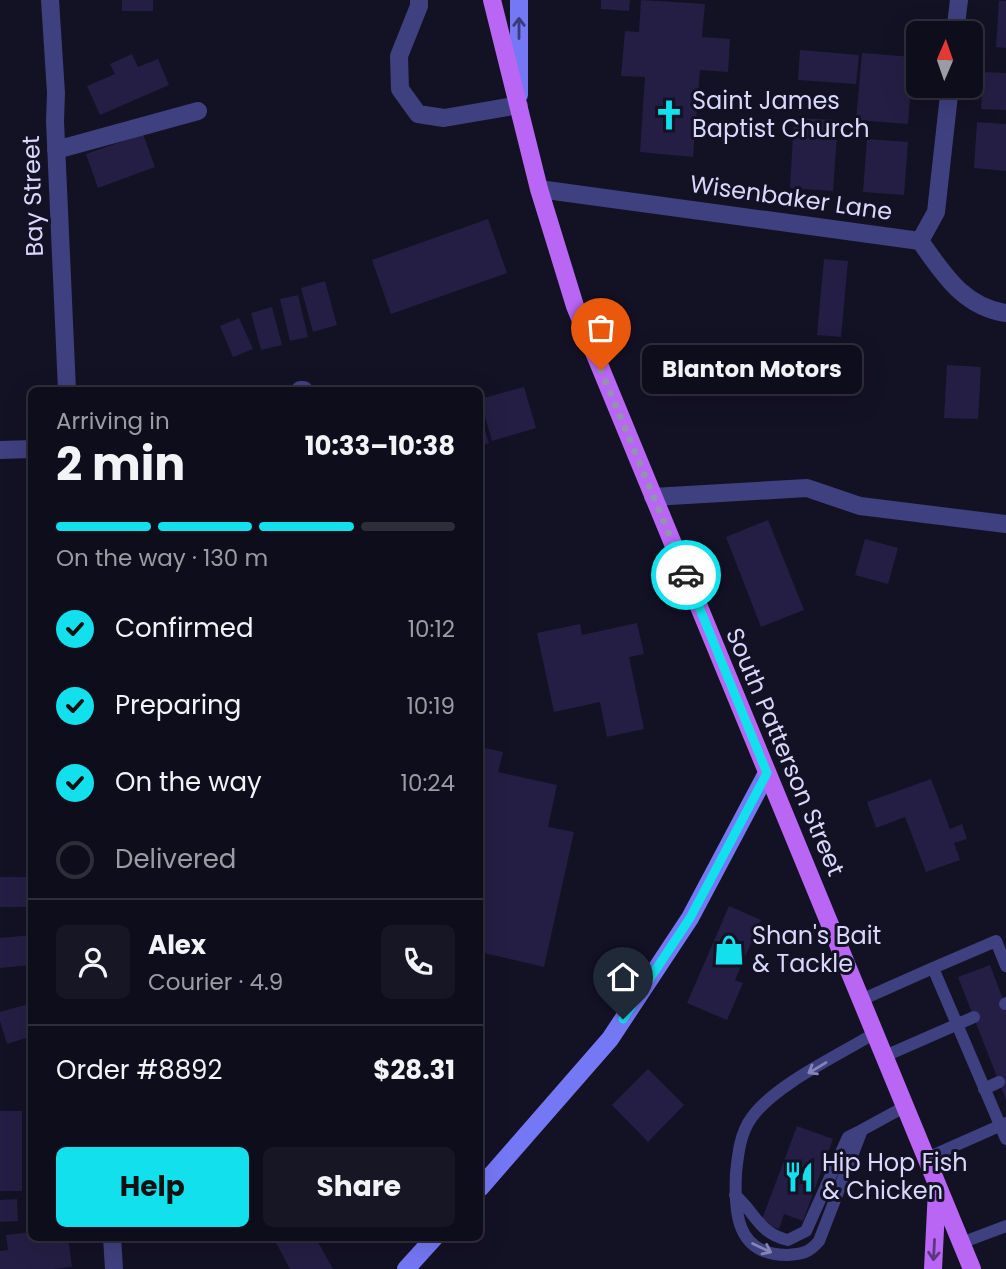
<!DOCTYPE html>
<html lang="en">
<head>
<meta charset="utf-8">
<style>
  :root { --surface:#0e0d1b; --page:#171624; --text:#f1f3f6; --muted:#9b9ca3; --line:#2e2d3a; --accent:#12e1ed }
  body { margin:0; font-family:Poppins,sans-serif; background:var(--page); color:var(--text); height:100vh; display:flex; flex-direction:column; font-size:26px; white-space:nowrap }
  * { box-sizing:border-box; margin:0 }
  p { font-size:23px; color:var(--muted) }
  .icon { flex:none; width:38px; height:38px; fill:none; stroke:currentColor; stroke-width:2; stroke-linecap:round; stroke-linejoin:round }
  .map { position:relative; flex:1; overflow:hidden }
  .drawer { position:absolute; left:28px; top:387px; width:455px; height:854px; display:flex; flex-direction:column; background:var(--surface); border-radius:10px; box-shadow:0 7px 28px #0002,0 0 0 2px var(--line) }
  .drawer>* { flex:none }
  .needle { width:46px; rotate:2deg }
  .tools { position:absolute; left:906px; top:21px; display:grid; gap:14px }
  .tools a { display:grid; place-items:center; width:77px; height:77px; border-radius:10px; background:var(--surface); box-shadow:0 7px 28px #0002,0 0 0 2px var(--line); font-size:35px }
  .pin { position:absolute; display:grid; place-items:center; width:60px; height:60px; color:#fff; margin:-72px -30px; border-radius:50% 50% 50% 0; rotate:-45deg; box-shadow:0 0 7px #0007 }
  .pin .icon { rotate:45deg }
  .courier { position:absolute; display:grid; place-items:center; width:70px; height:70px; margin:-35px; border:5px solid #12e1ed; border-radius:50%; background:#fff; color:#222; box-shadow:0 2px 9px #0007 }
  .bubble { position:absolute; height:49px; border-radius:10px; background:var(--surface); box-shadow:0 7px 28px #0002,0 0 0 2px var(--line); font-size:23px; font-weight:700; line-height:49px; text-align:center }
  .overview em { font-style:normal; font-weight:700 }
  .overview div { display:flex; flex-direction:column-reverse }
  .overview { display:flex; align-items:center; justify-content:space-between; height:119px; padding:0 28px }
  h1 { font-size:46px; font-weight:700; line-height:52px }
  .bar { display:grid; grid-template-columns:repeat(4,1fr); gap:10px 7px; align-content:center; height:84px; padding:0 28px }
  .bar i { height:9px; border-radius:5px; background:var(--line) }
  .bar .current { background:var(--accent) }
  .bar p { grid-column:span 4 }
  .line { display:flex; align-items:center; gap:18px; padding:0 28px; border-top:2px solid var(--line) }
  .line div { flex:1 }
  .round { display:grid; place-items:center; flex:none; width:74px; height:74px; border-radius:10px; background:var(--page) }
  ol { padding:0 28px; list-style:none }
  li { display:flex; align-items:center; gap:21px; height:77px }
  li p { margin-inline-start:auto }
  li .icon { padding:7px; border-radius:50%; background:var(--accent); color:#111; stroke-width:4 }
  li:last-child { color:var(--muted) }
  li i { width:38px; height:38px; border:4px solid var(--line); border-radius:50% }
  .primary-button { display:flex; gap:14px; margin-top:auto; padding:14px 28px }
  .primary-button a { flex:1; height:80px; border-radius:10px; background:var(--accent); color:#111; font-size:28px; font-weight:700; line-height:80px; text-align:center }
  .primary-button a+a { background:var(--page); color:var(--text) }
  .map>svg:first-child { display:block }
  .building { fill:#241e44 }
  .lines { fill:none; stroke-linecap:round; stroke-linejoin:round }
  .lane { stroke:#3f407f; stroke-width:12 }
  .street { stroke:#3f407f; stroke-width:18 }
  .secondary { stroke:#7578f5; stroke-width:18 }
  .primary { stroke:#b866f3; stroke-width:18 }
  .oneway { stroke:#3a3a78 }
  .oneway2 { stroke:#8484b7 }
  .oneway3 { stroke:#5d3781 }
  .done { stroke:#9492b0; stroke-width:7; stroke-dasharray:0 12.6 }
  .route { stroke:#12e1ed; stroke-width:9 }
  .labels { text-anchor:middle; stroke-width:6; stroke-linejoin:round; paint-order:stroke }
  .poi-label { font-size:24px; fill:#d9d7fc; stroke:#131124; text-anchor:start }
  .street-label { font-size:24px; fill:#d9d7fc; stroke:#131124 }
</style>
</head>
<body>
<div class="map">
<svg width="1006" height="1269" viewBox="0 0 1006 1269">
  <rect width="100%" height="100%" fill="#131124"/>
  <path class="building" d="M122,0H153V11H122Z
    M601,0H630L629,11L601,9Z
    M641,0L705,4L702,37L730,39L728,72L700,70L693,157L640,152L645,77L621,76L625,31L639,32Z
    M999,1H1006V48L996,47Z
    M800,50L859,55L856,84L798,80Z
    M862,53L913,57L908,124L856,120Z
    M132,54L138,67L158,59L169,85L100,115L87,86L115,74L110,64Z
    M983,72L1006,73V110L981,109Z
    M794,118L838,120L833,191L790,188Z
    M977,122L1006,124V171L974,168Z
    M143,134L155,167L98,188L86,154Z
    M867,139L908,142L904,195L863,192Z
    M488,219L507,273L391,314L372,260Z
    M824,259L848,261L841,337L817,335Z
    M325,281L337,325L313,332L301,288Z
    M298,295L308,337L290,341L280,299Z
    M272,307L282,345L261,350L251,313Z
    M239,318L253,349L233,357L220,326Z
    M947,365L981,367L978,419L944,418Z
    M524,387L536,428L492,441L480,399Z
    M480,415L489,443L480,446Z
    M768,520L804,610L761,627L726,537Z
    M865,539L898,548L888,584L855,575Z
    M637,623L644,654L629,657L644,729L607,737L600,702L554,712L537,633L580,624L582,635Z
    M480,747L503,752L498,772L557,785L548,827L574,832L544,967L480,952Z
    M931,779L950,829L962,824L967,839L954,843L960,860L926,872L905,817L876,828L867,802Z
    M0,877H32V907H0Z
    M729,906L761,920L735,980L743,983L727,1020L687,1003Z
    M32,935V965L0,968V938Z
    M990,965L1006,1007V1100L958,977Z
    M32,1003V1036L7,1044L0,1021V1012Z
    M648,1069L684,1105L648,1142L612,1105Z
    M0,1111H22V1191H0Z
    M797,1126L833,1139L803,1221L784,1214L779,1229L761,1222Z
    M17,1199L18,1221L0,1222V1200Z
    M32,1232V1237H68L72,1267L54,1269H0V1251L8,1250L6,1235Z
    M273,1237H315L333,1269H290Z"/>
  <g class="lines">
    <path class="lane" d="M1006,966L996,941L933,968L1006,1139
      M861,1000L933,968
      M1005,1004L1006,1003
      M875,1033C839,1055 776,1084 752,1117C740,1133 738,1154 736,1173C734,1212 736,1255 787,1255C802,1254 809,1253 819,1241L862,1130L906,1106
      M885,1056L974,1017
      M984,1089L999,1082
      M927,1158L1006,1123
      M735,1195C756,1213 758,1233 788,1240L806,1231L848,1137L862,1130
      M961,1243L1006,1226"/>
    <path class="street" d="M50,0L56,93L55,121L67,390
      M419,0V6L399,56L400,89L418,114L444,118L519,105
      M955,33L959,0
      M56,150L198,111
      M539,189L920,241C943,273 963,307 1006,313
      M920,241L936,212L950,86
      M300,390H304
      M0,450L32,449
      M653,497L807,488L860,506L1006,524
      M112,1237L114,1269"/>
    <path class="secondary" d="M519,95V0
      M480,1188L610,1039L690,918L767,773
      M406,1269L435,1237"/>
    <path class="primary" d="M492,0L539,189L575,306L972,1269
      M933,1269L937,1190"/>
  </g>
  <defs><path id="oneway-shaft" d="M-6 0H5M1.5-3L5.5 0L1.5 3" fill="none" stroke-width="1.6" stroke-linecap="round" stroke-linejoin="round" transform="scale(1.75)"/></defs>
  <use class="oneway" href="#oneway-shaft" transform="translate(519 28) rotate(-90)"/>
  <g class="oneway2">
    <use href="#oneway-shaft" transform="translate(817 1068) rotate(149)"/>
    <use href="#oneway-shaft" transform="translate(762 1248) rotate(26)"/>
  </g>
  <use class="oneway3" href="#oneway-shaft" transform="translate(934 1250) rotate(93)"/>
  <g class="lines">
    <path class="done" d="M601,370L686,575"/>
    <path class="route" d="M623,1019L690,918L767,773L686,575"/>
  </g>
  <defs>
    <g id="church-bare" transform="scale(2.415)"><path d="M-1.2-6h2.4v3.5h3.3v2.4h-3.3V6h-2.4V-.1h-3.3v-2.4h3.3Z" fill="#12e1ed" stroke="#131124" stroke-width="2.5" paint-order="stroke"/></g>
    <g id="shop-bare" transform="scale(2.415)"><path d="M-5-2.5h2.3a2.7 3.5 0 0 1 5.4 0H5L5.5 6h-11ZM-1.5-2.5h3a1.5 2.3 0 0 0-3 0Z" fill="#12e1ed" stroke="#131124" stroke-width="2.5" paint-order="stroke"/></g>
    <g id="restaurant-bare" transform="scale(2.415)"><path d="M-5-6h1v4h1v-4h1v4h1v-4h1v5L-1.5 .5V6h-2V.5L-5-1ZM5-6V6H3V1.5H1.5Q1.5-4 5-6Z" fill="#12e1ed" stroke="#131124" stroke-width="2.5" paint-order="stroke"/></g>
  </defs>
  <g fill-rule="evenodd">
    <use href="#church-bare" x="669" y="115"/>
    <use href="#shop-bare" x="729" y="950"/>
    <use href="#restaurant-bare" x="799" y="1177"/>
  </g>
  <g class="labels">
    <g class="poi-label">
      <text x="692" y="109">Saint James<tspan x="692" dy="28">Baptist Church</tspan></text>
      <text x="752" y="944">Shan's Bait<tspan x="752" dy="28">&amp; Tackle</tspan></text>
      <text x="822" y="1171">Hip Hop Fish<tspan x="822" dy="28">&amp; Chicken</tspan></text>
    </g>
    <g class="street-label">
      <text transform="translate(33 196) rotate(-92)" y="8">Bay Street</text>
      <text transform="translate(791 198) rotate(8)" y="8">Wisenbaker Lane</text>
      <text transform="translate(785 752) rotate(67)" y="8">South Patterson Street</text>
    </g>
  </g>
</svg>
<div class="tools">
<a><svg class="needle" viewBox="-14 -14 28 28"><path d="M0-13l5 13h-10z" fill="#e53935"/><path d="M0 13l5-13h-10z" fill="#9b9ca3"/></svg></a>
</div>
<div class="pin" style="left:601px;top:370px;background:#ea580c"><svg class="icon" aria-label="bag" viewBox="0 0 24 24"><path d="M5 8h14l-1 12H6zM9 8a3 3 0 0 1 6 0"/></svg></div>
<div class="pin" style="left:623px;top:1019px;background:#1f2937"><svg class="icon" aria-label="home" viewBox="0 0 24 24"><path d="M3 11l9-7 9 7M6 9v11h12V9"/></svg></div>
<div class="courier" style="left:686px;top:575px"><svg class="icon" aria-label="car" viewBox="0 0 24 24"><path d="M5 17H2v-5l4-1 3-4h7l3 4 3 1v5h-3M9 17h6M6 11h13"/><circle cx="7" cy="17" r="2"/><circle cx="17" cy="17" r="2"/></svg></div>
<div class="bubble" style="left:642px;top:345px;width:220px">Blanton Motors</div>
<section class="drawer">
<div class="overview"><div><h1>2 min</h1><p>Arriving in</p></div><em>10:33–10:38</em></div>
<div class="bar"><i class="current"></i><i class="current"></i><i class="current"></i><i></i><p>On the way · 130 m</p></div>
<ol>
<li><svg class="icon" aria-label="check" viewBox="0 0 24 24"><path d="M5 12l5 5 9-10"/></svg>Confirmed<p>10:12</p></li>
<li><svg class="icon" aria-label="check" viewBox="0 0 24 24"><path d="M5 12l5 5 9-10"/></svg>Preparing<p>10:19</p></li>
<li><svg class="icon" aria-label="check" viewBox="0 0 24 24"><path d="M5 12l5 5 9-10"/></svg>On the way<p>10:24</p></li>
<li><i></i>Delivered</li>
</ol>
<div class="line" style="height:126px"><a class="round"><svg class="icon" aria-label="person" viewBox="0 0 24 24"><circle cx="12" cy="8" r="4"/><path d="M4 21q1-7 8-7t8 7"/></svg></a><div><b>Alex</b><p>Courier · 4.9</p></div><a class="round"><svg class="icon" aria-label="phone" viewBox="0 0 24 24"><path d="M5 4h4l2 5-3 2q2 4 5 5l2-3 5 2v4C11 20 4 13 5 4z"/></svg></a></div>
<div class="line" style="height:91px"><div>Order #8892</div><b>$28.31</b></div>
<div class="primary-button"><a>Help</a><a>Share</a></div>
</section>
</div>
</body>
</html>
